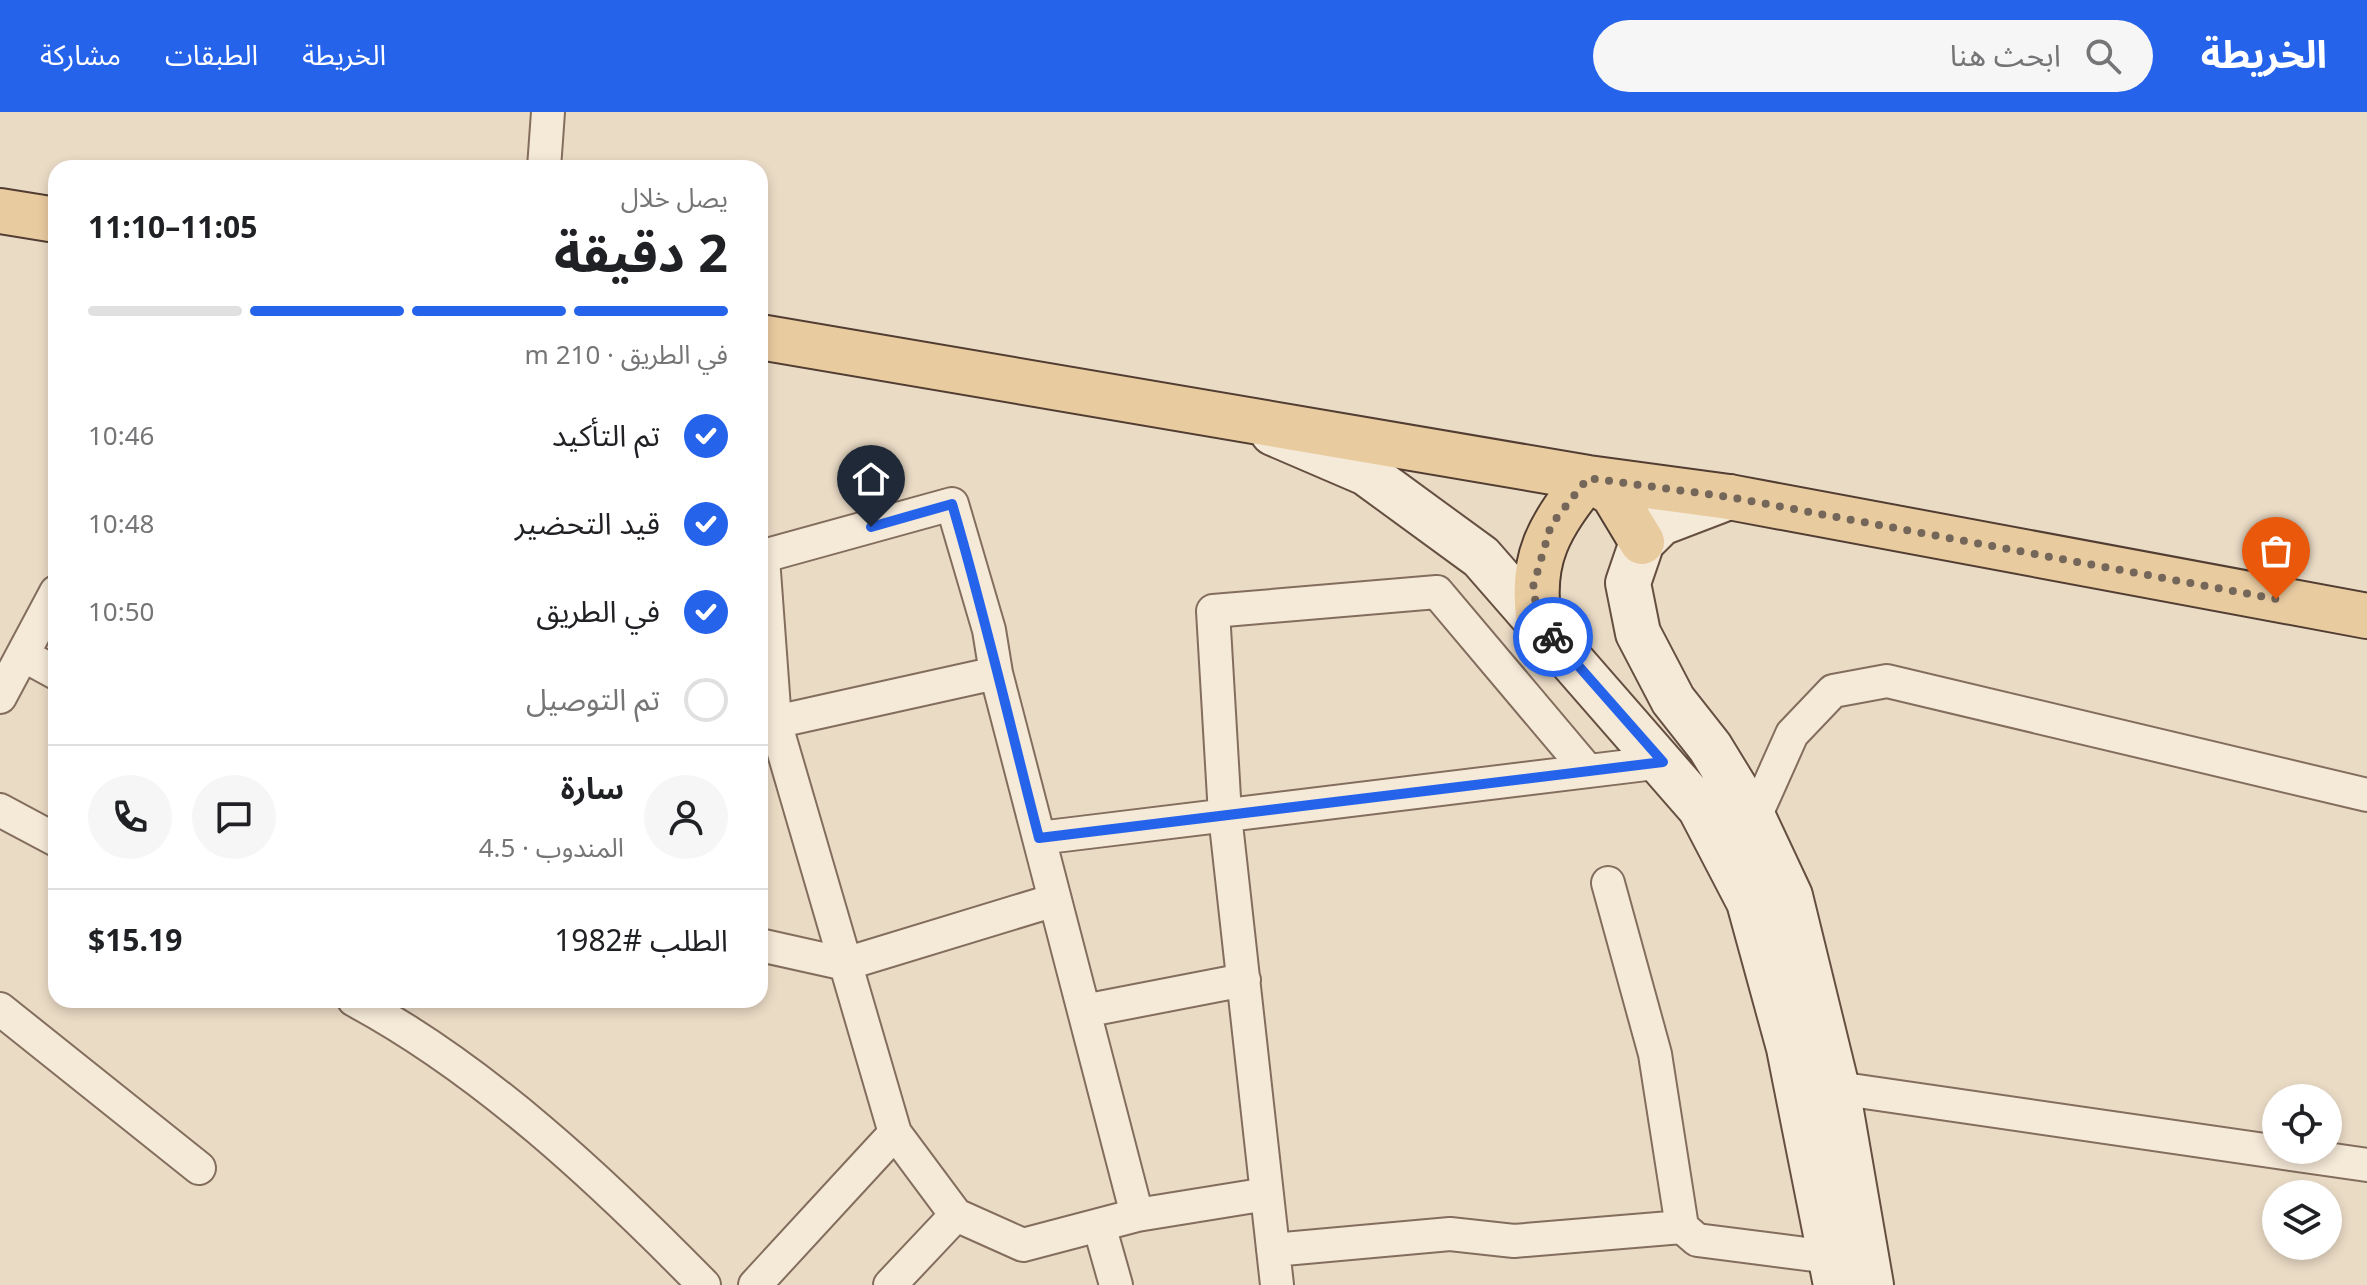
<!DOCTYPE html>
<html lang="ar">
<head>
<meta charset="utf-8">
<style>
  :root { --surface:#fff; --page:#f6f6f6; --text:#202124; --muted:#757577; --line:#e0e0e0; --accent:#2563eb }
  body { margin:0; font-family:Georgia,"Noto Sans Arabic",serif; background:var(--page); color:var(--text); direction:rtl; height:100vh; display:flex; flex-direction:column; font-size:30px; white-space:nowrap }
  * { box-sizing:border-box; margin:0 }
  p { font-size:26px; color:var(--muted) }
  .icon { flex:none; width:44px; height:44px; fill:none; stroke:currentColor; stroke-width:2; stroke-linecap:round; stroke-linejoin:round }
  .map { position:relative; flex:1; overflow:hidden; direction:ltr }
  .sheet { position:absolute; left:48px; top:48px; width:720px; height:848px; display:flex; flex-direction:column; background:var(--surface); border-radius:24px; box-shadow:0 4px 12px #0003; direction:rtl }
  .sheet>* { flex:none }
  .controls { position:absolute; left:2262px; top:972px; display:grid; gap:16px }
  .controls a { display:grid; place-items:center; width:80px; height:80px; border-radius:50%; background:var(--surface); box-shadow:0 4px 12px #0003; font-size:40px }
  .pin { position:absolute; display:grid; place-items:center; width:68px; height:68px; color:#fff; margin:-82px -34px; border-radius:50% 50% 50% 0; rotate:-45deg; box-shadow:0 0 8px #0007 }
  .pin .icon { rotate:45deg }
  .courier { position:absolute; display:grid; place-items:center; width:80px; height:80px; margin:-40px; border:6px solid #2563eb; border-radius:50%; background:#fff; color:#222; box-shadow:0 2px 10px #0007 }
  .overview em { font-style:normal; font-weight:700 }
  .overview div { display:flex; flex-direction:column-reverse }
  .overview { display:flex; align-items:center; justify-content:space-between; height:136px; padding:0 40px }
  h1 { font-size:52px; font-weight:700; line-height:60px }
  .bar { display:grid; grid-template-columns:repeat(4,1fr); gap:12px 8px; align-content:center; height:96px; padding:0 40px }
  .bar i { height:10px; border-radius:6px; background:var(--line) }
  .bar .on { background:var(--accent) }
  .bar p { grid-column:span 4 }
  .line { display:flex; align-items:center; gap:20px; padding:0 40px; border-top:2px solid var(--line) }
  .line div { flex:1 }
  .round { display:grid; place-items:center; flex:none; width:84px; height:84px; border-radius:42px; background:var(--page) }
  ol { padding:0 40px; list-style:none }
  li { display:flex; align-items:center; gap:24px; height:88px }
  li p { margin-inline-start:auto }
  li .icon { padding:8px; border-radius:50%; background:var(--accent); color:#fff; stroke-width:4 }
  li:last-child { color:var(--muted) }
  li i { width:44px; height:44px; border:4px solid var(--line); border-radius:50% }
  header { display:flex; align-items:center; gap:48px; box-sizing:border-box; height:112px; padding:0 40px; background:var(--accent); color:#fff }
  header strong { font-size:38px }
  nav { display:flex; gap:44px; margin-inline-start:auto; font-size:28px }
  .search { width:560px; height:72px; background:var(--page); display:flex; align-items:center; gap:20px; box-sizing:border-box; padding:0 28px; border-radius:44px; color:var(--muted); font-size:30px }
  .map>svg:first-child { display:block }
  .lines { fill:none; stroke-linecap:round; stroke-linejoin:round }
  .street-casing { stroke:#836d5d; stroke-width:36 }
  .secondary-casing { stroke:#654f40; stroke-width:48 }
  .primary-casing { stroke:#513d31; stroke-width:48 }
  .street { stroke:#f5e9d7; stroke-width:32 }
  .secondary { stroke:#f5e9d7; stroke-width:44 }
  .primary { stroke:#e9cba0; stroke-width:44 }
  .done { stroke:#746659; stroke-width:8; stroke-dasharray:0 14.4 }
  .route { stroke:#2563eb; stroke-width:10 }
</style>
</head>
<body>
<header>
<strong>الخريطة</strong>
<div class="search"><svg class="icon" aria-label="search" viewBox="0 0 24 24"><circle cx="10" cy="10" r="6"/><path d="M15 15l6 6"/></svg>ابحث هنا</div>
<nav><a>الخريطة</a><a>الطبقات</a><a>مشاركة</a></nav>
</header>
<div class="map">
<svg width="2367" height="1173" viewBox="0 0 2367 1173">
  <rect width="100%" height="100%" fill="#eadbc5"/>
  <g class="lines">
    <g class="street-casing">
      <path id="street" d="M544,56L548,0
        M760,445L952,392L989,518L996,561L1137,1103L1023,1133L956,1103L895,1021L775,610L763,446
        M23,543L56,561
        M0,585L56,480
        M760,606L775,610L996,561
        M0,698L56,728
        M1754,707L1792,622L1833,579L1887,569L2367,683
        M1039,726L1663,650
        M1608,771L1655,942L1682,1115L1697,1128L1830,1145
        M760,833L845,852L1055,788
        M354,888C484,958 601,1068 704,1173
        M0,897L199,1056
        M1084,899L1244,868
        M1837,976L2367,1053
        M1137,1103L1267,1082
        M1099,1113L1116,1173
        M1273,1138L1450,1122L1514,1129L1682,1115
        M755,1173L895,1021
        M890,1173L956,1103
        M1277,1173L1225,703L1213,499L1437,480L1588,659"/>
    </g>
    <g class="secondary-casing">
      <path id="secondary" d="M1273,321L1366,361L1481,445L1700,696L1749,790L1789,936L1836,1173
        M1729,385L1661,411L1642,430L1628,471L1638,521L1673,588L1710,635L1754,707L1790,784L1837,976L1871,1173"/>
    </g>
    <g class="primary-casing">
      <path id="primary" d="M0,99L56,108
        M760,225L1588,366L1729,385L2367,504
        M1539,510C1529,446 1550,414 1588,366L1613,382L1642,430"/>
    </g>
    <use href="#street" class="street"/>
    <use href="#secondary" class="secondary"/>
    <use href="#primary" class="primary"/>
  </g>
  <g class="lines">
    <path class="done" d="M1553,525L1539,510L1533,475L1551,413L1588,366L1729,385L2276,487"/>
    <path class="route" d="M871,415L952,392C985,503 1010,614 1039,726L1663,650L1553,525"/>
  </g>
</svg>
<div class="controls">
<a><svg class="icon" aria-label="locate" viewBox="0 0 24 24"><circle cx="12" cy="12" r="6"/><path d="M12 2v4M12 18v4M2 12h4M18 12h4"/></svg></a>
<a><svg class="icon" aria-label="layers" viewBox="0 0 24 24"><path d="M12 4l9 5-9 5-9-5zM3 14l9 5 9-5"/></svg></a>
</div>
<div class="pin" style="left:2276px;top:487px;background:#ea580c"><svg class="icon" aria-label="bag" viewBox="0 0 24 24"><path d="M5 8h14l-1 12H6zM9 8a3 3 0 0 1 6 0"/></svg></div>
<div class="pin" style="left:871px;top:415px;background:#1f2937"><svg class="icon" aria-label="home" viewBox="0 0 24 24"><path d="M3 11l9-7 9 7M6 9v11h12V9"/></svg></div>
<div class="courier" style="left:1553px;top:525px"><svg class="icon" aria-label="bike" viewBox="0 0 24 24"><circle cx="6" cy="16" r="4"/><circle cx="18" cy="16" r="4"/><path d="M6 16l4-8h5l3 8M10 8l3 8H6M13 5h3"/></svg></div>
<section class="sheet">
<div class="overview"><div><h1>2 دقيقة</h1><p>يصل خلال</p></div><em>11:05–11:10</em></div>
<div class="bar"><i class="on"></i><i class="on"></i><i class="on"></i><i></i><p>في الطريق · 210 m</p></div>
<ol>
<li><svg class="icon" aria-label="check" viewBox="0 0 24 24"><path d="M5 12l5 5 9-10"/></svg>تم التأكيد<p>10:46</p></li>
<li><svg class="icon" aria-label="check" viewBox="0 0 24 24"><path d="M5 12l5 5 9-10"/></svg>قيد التحضير<p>10:48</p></li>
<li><svg class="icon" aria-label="check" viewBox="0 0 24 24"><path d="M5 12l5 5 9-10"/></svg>في الطريق<p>10:50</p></li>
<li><i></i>تم التوصيل</li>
</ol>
<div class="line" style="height:144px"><a class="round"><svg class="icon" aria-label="person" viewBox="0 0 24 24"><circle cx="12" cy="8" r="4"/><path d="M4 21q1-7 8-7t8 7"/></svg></a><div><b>سارة</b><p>المندوب · 4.5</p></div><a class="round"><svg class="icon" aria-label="chat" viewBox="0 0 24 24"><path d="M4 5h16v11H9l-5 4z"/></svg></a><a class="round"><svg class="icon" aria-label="phone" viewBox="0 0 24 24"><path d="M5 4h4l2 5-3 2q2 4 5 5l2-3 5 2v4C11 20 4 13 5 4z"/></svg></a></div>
<div class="line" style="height:104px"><div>الطلب #1982</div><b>$15.19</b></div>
</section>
</div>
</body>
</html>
